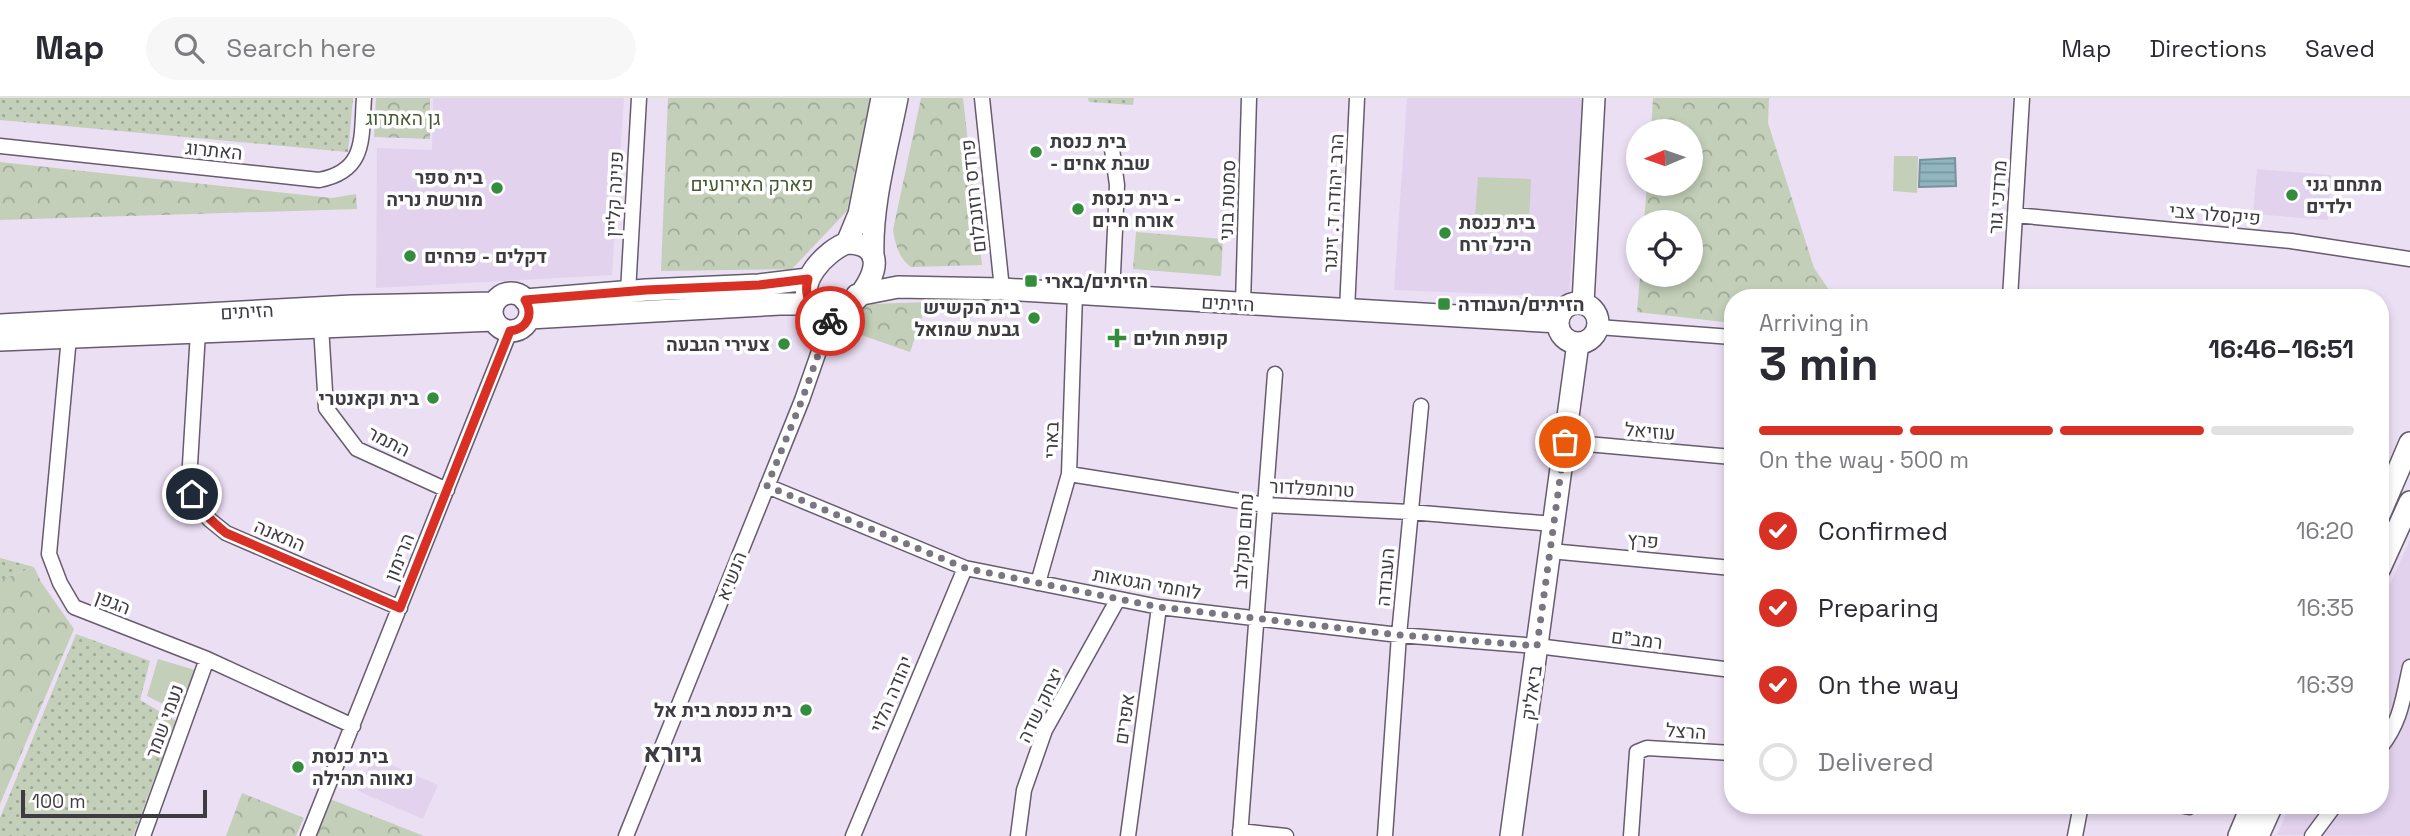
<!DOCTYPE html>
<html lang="en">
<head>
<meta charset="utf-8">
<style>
  :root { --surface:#fff; --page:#f7f7f7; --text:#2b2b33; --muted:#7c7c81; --line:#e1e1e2; --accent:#d93025 }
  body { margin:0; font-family:"Space Grotesk",Heebo,sans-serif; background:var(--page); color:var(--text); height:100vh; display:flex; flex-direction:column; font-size:26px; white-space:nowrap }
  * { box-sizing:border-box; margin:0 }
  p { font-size:23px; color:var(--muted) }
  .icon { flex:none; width:38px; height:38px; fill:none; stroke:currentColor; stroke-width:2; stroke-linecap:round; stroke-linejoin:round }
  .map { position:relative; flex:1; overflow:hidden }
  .panel { position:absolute; left:1724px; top:191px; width:665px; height:525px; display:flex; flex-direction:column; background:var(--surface); border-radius:28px; box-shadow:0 4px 10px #0003 }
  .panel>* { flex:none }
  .needle { width:46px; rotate:268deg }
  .fabs { position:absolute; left:1626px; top:21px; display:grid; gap:14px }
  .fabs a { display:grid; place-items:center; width:77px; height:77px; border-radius:50%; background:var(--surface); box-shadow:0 4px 10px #0003; font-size:35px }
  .scale { position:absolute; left:21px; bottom:18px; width:186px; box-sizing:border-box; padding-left:7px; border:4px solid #3f3b43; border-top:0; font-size:19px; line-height:24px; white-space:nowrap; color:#3f3b43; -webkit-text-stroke:5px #fff; paint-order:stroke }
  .pin { position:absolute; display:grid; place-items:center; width:60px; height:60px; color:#fff; margin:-30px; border:4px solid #fff; border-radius:50%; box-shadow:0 2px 7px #0007 }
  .courier { position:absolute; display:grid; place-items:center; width:70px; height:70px; margin:-35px; border:5px solid #d93025; border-radius:50%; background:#fff; color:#222; box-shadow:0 2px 9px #0007 }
  .headline em { font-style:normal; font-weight:600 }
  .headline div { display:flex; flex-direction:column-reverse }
  .headline { display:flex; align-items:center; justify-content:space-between; height:119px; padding:0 35px }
  h1 { font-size:46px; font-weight:600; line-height:52px }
  .bar { display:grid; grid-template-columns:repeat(4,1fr); gap:10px 7px; align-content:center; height:84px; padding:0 35px }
  .bar i { height:9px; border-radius:5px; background:var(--line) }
  .bar .on { background:var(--accent) }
  .bar p { grid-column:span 4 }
  ol { padding:0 35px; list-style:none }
  li { display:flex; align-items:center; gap:21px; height:77px }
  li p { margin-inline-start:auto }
  li .icon { padding:7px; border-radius:50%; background:var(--accent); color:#fff; stroke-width:4 }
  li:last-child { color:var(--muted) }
  li i { width:38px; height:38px; border:4px solid var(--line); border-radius:50% }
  header { display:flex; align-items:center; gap:42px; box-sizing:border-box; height:98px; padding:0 35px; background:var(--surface); border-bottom:2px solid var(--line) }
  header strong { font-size:33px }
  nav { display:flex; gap:38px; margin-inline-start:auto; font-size:24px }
  .search { width:490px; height:63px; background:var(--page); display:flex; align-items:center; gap:18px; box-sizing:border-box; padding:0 24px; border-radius:38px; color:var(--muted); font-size:26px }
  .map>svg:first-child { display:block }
  .built { fill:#e2d2ee }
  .grass { fill:url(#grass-dots) }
  .forest { fill:url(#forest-crowns) }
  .garden { fill:#c3cfb9 }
  .water { fill:url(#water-rules); stroke:#78919b; stroke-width:2 }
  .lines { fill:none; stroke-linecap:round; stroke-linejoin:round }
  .street-casing { stroke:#665c6e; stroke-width:17 }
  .secondary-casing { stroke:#665c6e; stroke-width:24 }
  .street { stroke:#fff; stroke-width:14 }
  .secondary { stroke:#fff; stroke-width:21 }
  .done { stroke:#7b7481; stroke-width:7; stroke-dasharray:0 12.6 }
  .route { stroke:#d93025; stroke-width:9 }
  .poi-dot { fill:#338d3d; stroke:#fff; stroke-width:2.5 }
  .labels { text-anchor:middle; stroke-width:7; stroke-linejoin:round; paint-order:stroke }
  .park-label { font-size:19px; fill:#445b30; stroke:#fff }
  .poi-label { font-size:19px; font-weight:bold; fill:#3f3b43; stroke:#fff; text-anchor:start }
  .street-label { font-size:19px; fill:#3f3b43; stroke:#fff }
  .district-label { font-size:26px; font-weight:bold; fill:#3f3b43; stroke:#fff }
</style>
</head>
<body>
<header>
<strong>Map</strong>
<div class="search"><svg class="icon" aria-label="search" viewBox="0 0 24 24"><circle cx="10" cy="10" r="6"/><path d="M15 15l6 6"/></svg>Search here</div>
<nav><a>Map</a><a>Directions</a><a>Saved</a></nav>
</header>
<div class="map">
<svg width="2410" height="738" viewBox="0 0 2410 738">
  <defs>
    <pattern id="grass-dots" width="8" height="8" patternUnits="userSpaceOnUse" patternTransform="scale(1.75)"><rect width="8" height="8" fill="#c3cfb9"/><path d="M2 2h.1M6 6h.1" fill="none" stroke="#a0a998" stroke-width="1.8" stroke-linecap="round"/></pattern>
    <pattern id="forest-crowns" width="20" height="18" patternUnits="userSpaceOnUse" patternTransform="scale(1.75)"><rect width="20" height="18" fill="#c3cfb9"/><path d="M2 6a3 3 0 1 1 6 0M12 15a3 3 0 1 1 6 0" fill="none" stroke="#a0a998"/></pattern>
    <pattern id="water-rules" width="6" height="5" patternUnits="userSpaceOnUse" patternTransform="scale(1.75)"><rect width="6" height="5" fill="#91b6c1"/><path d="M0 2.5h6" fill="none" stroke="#78959e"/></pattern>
  </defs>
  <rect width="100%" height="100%" fill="#ebdff4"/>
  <path class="built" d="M433,0H624L612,177L376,190L377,50L432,52Z
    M1407,0H1583L1569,199L1394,192Z
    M2257,71L2331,77L2328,122L2253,116Z
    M2410,442V738L2277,737L2290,707H2380V508Z
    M373,659L438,687L423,721L358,693Z"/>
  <path class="grass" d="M0,0H353L348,54L0,22Z
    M1088,0H1134L1133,7L1089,4Z
    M0,460L34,469L0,482Z
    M76,536L150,563L140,602L176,623L133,738H0V720Z"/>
  <path class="forest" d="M376,0H430V41L374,39Z
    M668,0H870L847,113L792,171L661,173Z
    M921,0H963L982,167L911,169C899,161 895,145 893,132Z
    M1653,0H1769L1768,25L1814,170L1834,199L1732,200V225L1637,214L1640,177H1690V124H1644L1647,86H1690V33H1651Z
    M0,64L332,100L356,96L357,111L0,122Z
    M1136,134L1223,141L1221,178L1133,171Z
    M927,204L910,254L847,232L855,210L872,206Z
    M34,469L41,484L74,531L0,706V482Z
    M242,695L304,720L296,738H226Z
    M325,699L424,738H308Z"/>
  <path class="garden" d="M1894,58H1918L1917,95L1893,93Z
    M1478,79L1531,81L1529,124L1475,119Z
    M158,561L195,572L181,615L147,598Z"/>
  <path class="water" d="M1955,60L1956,88L1919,89L1920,62Z"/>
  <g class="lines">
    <g class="street-casing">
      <path id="street" d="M982,0L1002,191
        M0,48L319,82C367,73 361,40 364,0
        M1112,51L1117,87L1112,198
        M2015,117L2291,143L2410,161
        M628,194L639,0
        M2010,200L2022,0
        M1243,206L1249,0
        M1347,212L1357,0
        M321,228L326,310L357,351L447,392
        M1598,229L1732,239
        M198,234L189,383L192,396L200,411L210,422L226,435L400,510
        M69,239L49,456L60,485L74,509L207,561L353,628
        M1565,344L1732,359
        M1069,376L1265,407L1410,414L1554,426
        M767,388L965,470L1159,509L1399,537L1537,548L1732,572
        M1550,453L1732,470
        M1038,485L1069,376L1075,196
        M2380,650C2401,624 2403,600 2410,569
        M2178,707L2189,709
        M1240,733L1286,738
        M143,738L207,561
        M308,738L510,233
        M626,738L802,302L832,216
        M853,738L965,470
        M1018,738L1024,692L1045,632L1118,501
        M1128,738L1159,509
        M1240,738L1275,276
        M1385,738L1399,537L1421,308
        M1631,738L1637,654L1647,650L1732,655
        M2075,738L2081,707
        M2312,738L2335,707"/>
    </g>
    <g class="secondary-casing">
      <path id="secondary" d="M847,145C905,146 856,216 831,216C823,216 817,213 812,207C793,186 827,152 847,145Z
        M847,145L859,116L882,0
        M873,159C871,106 887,52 897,0
        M492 214a19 19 0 1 1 38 0a19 19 0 1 1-38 0Z
        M857,197L898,189L1002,191L1558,224
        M525,202L646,192L759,187L808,181
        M1558 225a20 20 0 1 1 40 0a20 20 0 1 1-40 0Z
        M1583,205L1594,0
        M529,220L780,206H800L813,209
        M0,227L352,208L494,205
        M0,242L494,222
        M2380,415L2410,345
        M2380,470L2410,404
        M1511,738L1578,245
        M2239,738L2252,707
        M2258,738L2272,707"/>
    </g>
    <use href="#street" class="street"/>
    <use href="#secondary" class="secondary"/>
  </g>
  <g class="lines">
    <path class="done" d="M830,223L802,302L767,388L965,470L984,474L1159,509L1399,537L1537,548L1565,344"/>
    <path class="route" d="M192,396C201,413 211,423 226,435L400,510L510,233C527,231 534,217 525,202L646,192L759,187L808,181C803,200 812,214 832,216L830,223"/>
  </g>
  <g class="poi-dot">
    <circle cx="1036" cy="54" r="7"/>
    <circle cx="497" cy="90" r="7"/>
    <circle cx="2292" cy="97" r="7"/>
    <circle cx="1078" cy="111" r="7"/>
    <circle cx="1445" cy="135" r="7"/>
    <circle cx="410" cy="158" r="7"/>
    <rect x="1024" y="176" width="14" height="14" rx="3.5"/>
    <rect x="1437" y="199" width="14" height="14" rx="3.5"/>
    <circle cx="1034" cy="220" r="7"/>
    <path d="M1113.5 229.5h7v7h7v7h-7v7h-7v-7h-7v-7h7z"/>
    <circle cx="784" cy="246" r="7"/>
    <circle cx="433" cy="300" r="7"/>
    <circle cx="806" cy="612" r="7"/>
    <circle cx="298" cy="669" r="7"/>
  </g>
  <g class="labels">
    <g class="park-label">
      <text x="403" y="27">גן האתרוג</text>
      <text x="752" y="93">פארק האירועים</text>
    </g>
    <g class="poi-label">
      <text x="1050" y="50">בית כנסת<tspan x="1050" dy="22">- שבת אחים</tspan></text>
      <text x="483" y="86" text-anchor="end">בית ספר<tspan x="483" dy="22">מורשת נריה</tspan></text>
      <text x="2306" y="93">מתחם גני<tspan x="2306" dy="22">ילדים</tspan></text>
      <text x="1092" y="107">בית כנסת -<tspan x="1092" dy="22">אורח חיים</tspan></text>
      <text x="1459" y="131">בית כנסת<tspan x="1459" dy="22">היכל זרח</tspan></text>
      <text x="424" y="165">דקלים - פרחים</text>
      <text x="1045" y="190">הזיתים/בארי</text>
      <text x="1458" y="213">הזיתים/העבודה</text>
      <text x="1020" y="216" text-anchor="end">בית הקשיש<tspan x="1020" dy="22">גבעת שמואל</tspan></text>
      <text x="1133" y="247">קופת חולים</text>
      <text x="770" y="253" text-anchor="end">צעירי הגבעה</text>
      <text x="419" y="307" text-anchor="end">בית וקאנטרי</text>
      <text x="792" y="619" text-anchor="end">בית כנסת בית אל</text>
      <text x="312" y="665">בית כנסת<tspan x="312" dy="22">נאווה תהילה</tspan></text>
    </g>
    <g class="street-label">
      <text transform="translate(214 52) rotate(6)" y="7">האתרוג</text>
      <text transform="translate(614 96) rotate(-87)" y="7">פנינה קליין</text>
      <text transform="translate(973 98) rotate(-96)" y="7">פרדס רוזנבלום</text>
      <text transform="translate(1997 99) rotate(-86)" y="7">מרדכי גור</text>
      <text transform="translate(1227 102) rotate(-88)" y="7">סמטת בוני</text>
      <text transform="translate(1333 105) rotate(-87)" y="7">הרב יהודה ד. זינגר</text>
      <text transform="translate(2215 116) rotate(5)" y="7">פיקסלר צבי</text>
      <text transform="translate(1228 205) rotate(3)" y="7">הזיתים</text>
      <text transform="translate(247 213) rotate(-3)" y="7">הזיתים</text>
      <text transform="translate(1650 333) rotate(5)" y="7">עוזיאל</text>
      <text transform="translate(1051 342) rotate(-88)" y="7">בארי</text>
      <text transform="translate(389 343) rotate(27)" y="7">התמר</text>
      <text transform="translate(1312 390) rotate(3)" y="7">טרומפלדור</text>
      <text transform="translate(280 437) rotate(23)" y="7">התאנה</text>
      <text transform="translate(1643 442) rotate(5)" y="7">פרץ</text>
      <text transform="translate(1243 443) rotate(-86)" y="7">נחום סוקלוב</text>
      <text transform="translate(399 459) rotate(-68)" y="7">הרימון</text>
      <text transform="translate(731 478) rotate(-68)" y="7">הנשיא</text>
      <text transform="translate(1385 479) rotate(-85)" y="7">העבודה</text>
      <text transform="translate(1147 485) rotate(10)" y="7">לוחמי הגטאות</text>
      <text transform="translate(113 504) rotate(21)" y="7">הגפן</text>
      <text transform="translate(1637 541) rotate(7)" y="7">רמב"ם</text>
      <text transform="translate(1531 595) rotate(-82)" y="7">ביאליק</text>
      <text transform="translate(891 596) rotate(-67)" y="7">יהודה הלוי</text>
      <text transform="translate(1040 607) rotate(-64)" y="7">יצחק שדה</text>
      <text transform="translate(1124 621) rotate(-82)" y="7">אפרים</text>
      <text transform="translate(164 623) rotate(-70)" y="7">נעמי שמר</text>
      <text transform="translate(1686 633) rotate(4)" y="7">הרצל</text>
    </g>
    <g class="district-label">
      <text x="673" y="664">גיורא</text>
    </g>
  </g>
</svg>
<div class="fabs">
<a><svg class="needle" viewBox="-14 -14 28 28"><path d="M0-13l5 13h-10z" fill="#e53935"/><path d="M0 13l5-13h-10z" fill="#7c7c81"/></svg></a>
<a><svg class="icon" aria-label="locate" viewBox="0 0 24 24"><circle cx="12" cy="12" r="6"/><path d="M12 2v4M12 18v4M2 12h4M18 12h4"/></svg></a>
</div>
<div class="scale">100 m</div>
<div class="pin" style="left:1565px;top:344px;background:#ea580c"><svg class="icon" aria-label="bag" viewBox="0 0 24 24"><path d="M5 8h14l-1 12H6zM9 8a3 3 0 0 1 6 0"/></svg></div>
<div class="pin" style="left:192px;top:396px;background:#1f2937"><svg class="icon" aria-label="home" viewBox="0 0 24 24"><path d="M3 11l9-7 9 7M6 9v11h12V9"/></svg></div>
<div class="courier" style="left:830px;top:223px"><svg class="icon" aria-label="bike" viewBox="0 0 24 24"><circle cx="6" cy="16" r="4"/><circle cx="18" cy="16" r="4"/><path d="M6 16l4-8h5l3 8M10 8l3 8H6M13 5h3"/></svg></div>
<section class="panel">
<div class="headline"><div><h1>3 min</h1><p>Arriving in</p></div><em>16:46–16:51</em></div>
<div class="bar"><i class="on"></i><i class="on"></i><i class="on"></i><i></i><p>On the way · 500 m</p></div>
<ol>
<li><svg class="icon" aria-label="check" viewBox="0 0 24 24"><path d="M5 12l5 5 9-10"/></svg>Confirmed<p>16:20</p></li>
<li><svg class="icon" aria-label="check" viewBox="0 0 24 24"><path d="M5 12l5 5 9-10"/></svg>Preparing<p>16:35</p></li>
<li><svg class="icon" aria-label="check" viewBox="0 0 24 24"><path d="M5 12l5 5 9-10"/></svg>On the way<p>16:39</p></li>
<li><i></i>Delivered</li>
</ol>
</section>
</div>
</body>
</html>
